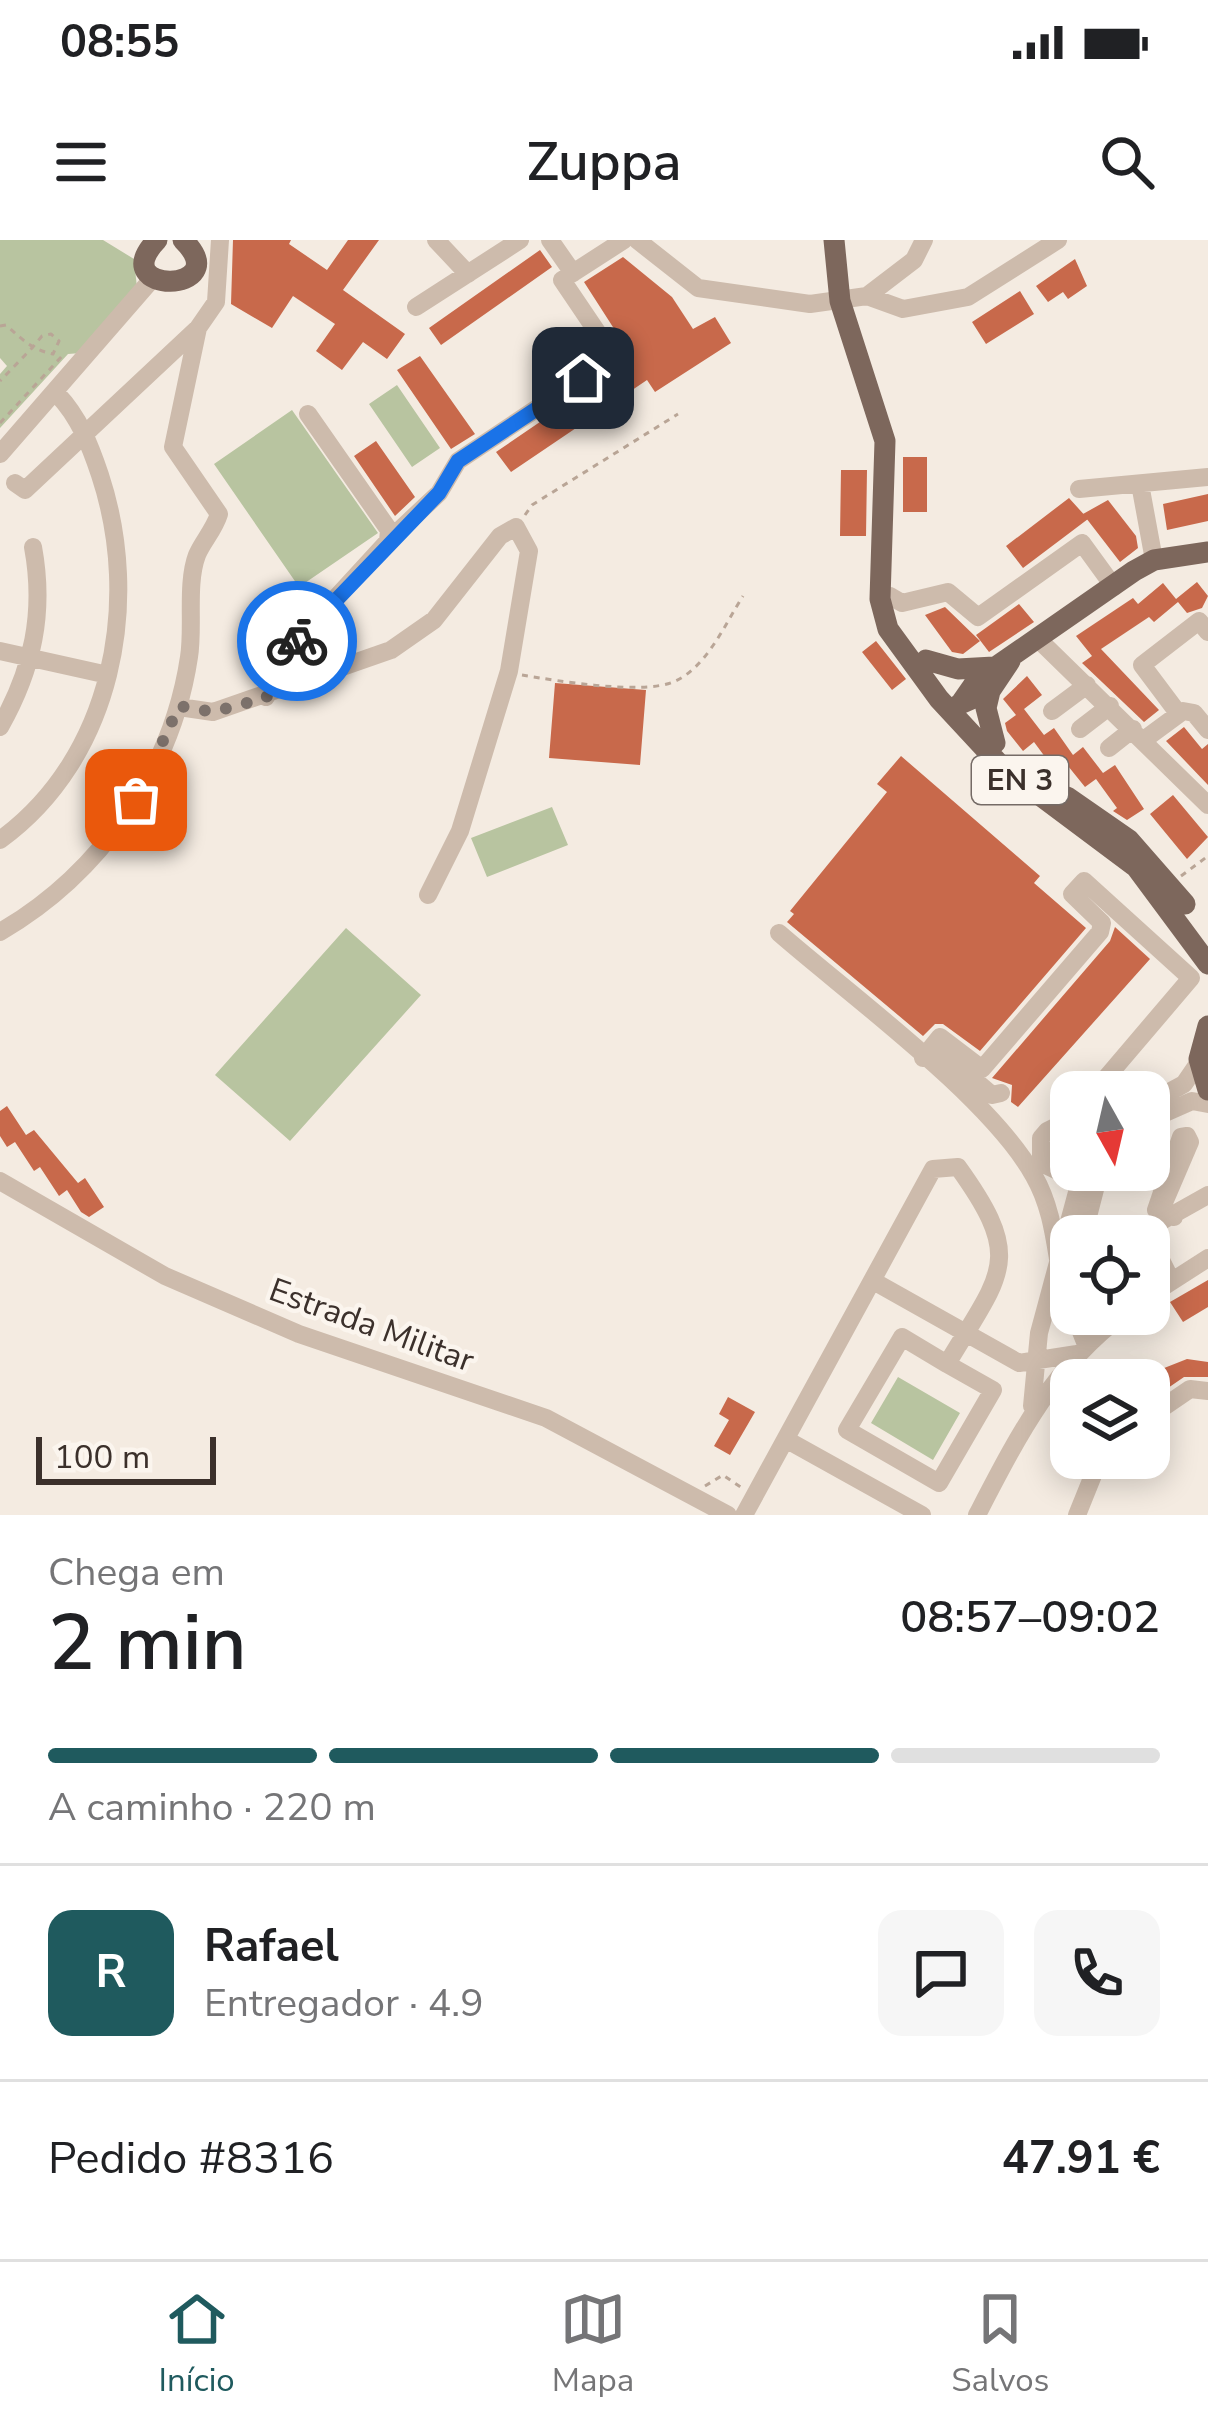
<!DOCTYPE html>
<html lang="pt">
<head>
<meta charset="utf-8">
<style>
  :root { --surface:#fff; --page:#f6f6f6; --text:#202124; --muted:#757577; --line:#e0e0e0; --accent:#1f5a5e }
  body { margin:0; font-family:"Nunito Sans",sans-serif; background:var(--page); color:var(--text); height:100vh; display:flex; flex-direction:column; font-size:45px; white-space:nowrap }
  * { box-sizing:border-box; margin:0 }
  p { font-size:39px; color:var(--muted) }
  .icon { flex:none; width:66px; height:66px; fill:none; stroke:currentColor; stroke-width:2; stroke-linecap:round; stroke-linejoin:round }
  .map { position:relative; height:1275px; overflow:hidden }
  .side { display:flex; flex-direction:column; background:var(--surface); flex:1 }
  .side>* { flex:none }
  .needle { width:78px; rotate:172deg }
  .tools { position:absolute; left:1050px; top:831px; display:grid; gap:24px }
  .tools a { display:grid; place-items:center; width:120px; height:120px; border-radius:24px; background:var(--surface); box-shadow:0 6px 30px #0003; font-size:60px }
  .scale { position:absolute; left:36px; bottom:30px; width:180px; box-sizing:border-box; padding-left:12px; border:6px solid #3b302b; border-top:0; font-size:33px; line-height:42px; white-space:nowrap; color:#3b302b; -webkit-text-stroke:9px #fbf5ee; paint-order:stroke }
  .pin { position:absolute; display:grid; place-items:center; width:102px; height:102px; color:#fff; margin:-51px; border-radius:24px; box-shadow:0 6px 18px #0006 }
  .courier { position:absolute; display:grid; place-items:center; width:120px; height:120px; margin:-60px; border:9px solid #1a73e8; border-radius:50%; background:#fff; color:#222; box-shadow:0 3px 15px #0007 }
  .overview em { font-style:normal; font-weight:600 }
  .overview div { display:flex; flex-direction:column-reverse }
  .overview { display:flex; align-items:center; justify-content:space-between; height:204px; padding:0 48px }
  h1 { font-size:78px; font-weight:600; line-height:90px }
  .bar { display:grid; grid-template-columns:repeat(4,1fr); gap:18px 12px; align-content:center; height:144px; padding:0 48px }
  .bar i { height:15px; border-radius:9px; background:var(--line) }
  .bar .selected { background:var(--accent) }
  .bar p { grid-column:span 4 }
  .line { display:flex; align-items:center; gap:30px; padding:0 48px; border-top:3px solid var(--line) }
  .line div { flex:1 }
  .round { display:grid; place-items:center; flex:none; width:126px; height:126px; border-radius:24px; background:var(--page) }
  .status { display:flex; justify-content:space-between; align-items:center; height:84px; padding:0 60px; background:var(--surface); direction:ltr }
  .status svg { height:33px; fill:currentColor }
  header { display:flex; justify-content:space-between; align-items:center; height:156px; padding:0 48px; background:var(--surface); font-size:54px; font-weight:600 }
  .menu { display:flex; justify-content:space-around; align-items:center; height:168px; border-top:3px solid var(--line); background:var(--surface); font-size:33px; color:var(--muted) }
  .menu a { display:grid; justify-items:center; gap:6px }
  .menu .selected { color:var(--accent) }
  .map>svg:first-child { display:block }
  .green { fill:#b8c4a0 }
  .building { fill:#c8694b }
  .lines { fill:none; stroke-linecap:round; stroke-linejoin:round }
  .path { stroke:#b9a596; stroke-width:3; stroke-dasharray:6 6; stroke-linecap:butt }
  .minor { stroke:#cdbbac; stroke-width:18 }
  .major { stroke:#7d675c; stroke-width:21 }
  .done { stroke:#7c716b; stroke-width:12; stroke-dasharray:0 21.6 }
  .route { stroke:#1a73e8; stroke-width:15 }
  .labels { text-anchor:middle; stroke-width:9; stroke-linejoin:round; paint-order:stroke }
  .shield { fill:#fbf5ee; stroke:#756b66; stroke-width:3 }
  .shield-label { font-size:30px; font-weight:bold; fill:#3b302b }
  .street-label { font-size:33px; fill:#3b302b; stroke:#fbf5ee }
</style>
</head>
<body>
<div class="status"><b>08:55</b><svg viewBox="0 0 49 12"><path d="M0 12V9h3v3zM5 12V6h3v6zM10 12V3h3v9zM15 12V0h3v12zM26 1h20v11H26zM47 4h2v5h-2z"/></svg></div>
<header><svg class="icon" aria-label="menu" viewBox="0 0 24 24"><path d="M4 6h16M4 12h16M4 18h16"/></svg>Zuppa<svg class="icon" aria-label="search" viewBox="0 0 24 24"><circle cx="10" cy="10" r="6"/><path d="M15 15l6 6"/></svg></header>
<div class="map">
<svg width="1208" height="1275" viewBox="0 0 1208 1275">
  <rect width="100%" height="100%" fill="#f4ebe1"/>
  <path class="green" d="M0,0H103L134,19L137,48L81,113L68,114L0,188V134L7,126L0,118Z
    M397,145L440,208L412,227L369,164Z
    M292,170L378,293L299,347L214,224Z
    M552,567L568,605L487,637L471,598Z
    M346,688L421,755L290,901L215,835Z
    M898,1137L960,1173L933,1220L871,1183Z"/>
  <path class="building" d="M233,0H291L289,4L327,30L348,0H379L343,50L405,94L387,119L363,102L342,130L316,111L335,84L293,56L272,88L231,64Z
    M540,10L552,27L441,105L429,88Z
    M623,17L672,57L693,89L715,77L731,103L655,152L647,140L511,232L496,212L625,124L629,112L584,42Z
    M1075,19L1087,46L1068,59L1063,52L1048,62L1036,46Z
    M1020,51L1034,74L986,104L972,82Z
    M420,116L475,194L451,209L397,130Z
    M376,201L415,257L395,276L354,216Z
    M903,217H927V272H903Z
    M841,230H867L866,296H840Z
    M1208,254V281L1167,290L1163,264Z
    M1069,258L1088,279L1023,328L1006,306Z
    M1108,260L1136,296L1138,308L1120,322L1083,274Z
    M1197,342L1208,356L1202,368L1187,373L1178,362L1154,382L1149,377L1101,409L1159,470L1144,482L1082,423L1092,416L1076,396L1133,358L1138,364L1163,343L1176,359Z
    M1019,364L1034,382L989,412L976,395Z
    M945,367L980,401L963,414L952,412L925,375Z
    M876,401L906,439L892,450L862,412Z
    M1027,436L1042,455L1024,469L1044,495L1054,488L1073,515L1083,507L1103,533L1115,525L1144,569L1127,580L1113,571L1117,568L1096,539L1085,547L1064,521L1054,529L1034,502L1023,511L1007,491L1005,483L1016,475L1003,459Z
    M555,443L646,450L640,525L549,518Z
    M1184,487L1202,509L1208,504V545L1166,501Z
    M901,516L1040,636L1034,643L1086,688L980,811L943,784H935L923,796L787,682L794,674L790,671L887,552L877,544Z
    M1173,555L1208,597L1187,619L1150,574Z
    M1115,687L1150,719L1018,867L1011,862L1012,845L992,838L1110,701Z
    M7,866L26,895L34,890L78,943L85,938L104,967L89,977L81,972L67,950L59,956L40,927L34,931L15,902L7,907L0,896V871Z
    M1208,1040V1067L1183,1082L1170,1062Z
    M1187,1119L1208,1122V1137H1184L1149,1161V1134Z
    M728,1157L755,1172L730,1215L714,1206L729,1180L719,1174Z"/>
  <g class="lines">
    <path class="path" d="M0,86L6,85C22,99 32,110 53,114L59,101L51,94L42,96L32,108L0,141
      M0,183L63,115
      M525,275L532,265L678,174
      M522,435C558,441 641,455 673,442C706,429 725,384 743,356
      M1181,636L1208,616
      M705,1246L723,1235L742,1248"/>
    <path class="minor" d="M436,0L468,34
      M550,0L573,33
      M637,0L698,48L810,64L867,56L903,69L968,57L1058,0
      M867,56L914,20L924,0
      M416,67L520,0
      M0,214L153,38
      M15,243L25,250L198,88L216,62L220,0
      M1140,244L1154,320
      M1079,249L1208,237
      M388,301L439,253L458,221L614,117L562,40L624,0
      M890,356L902,363L948,352L978,377L1082,303L1114,347
      M1039,400L1208,565
      M0,411L108,435
      M266,457L287,411L388,301L389,290L308,174
      M179,467L213,472L391,410L434,380L500,296L516,287L529,311L509,431L460,591L428,655
      M1052,471L1087,445
      M1178,473L1142,425L1199,381L1208,392
      M0,487C33,429 45,372 33,307
      M1080,489L1110,466
      M1145,499L1183,471L1194,473L1208,490
      M1109,508L1133,489
      M0,600C113,518 142,362 100,235C90,205 79,177 57,154
      M0,692C100,634 172,531 189,417C194,387 186,344 197,315C203,301 214,290 219,274L173,207L198,88
      M779,693C850,755 990,857 1034,936C1050,964 1054,994 1059,1025
      M928,811L951,820L992,855L1001,853
      M923,818L940,797L982,829L1100,692L1102,683L1072,654L1084,641L1191,738L1094,852
      M1149,863L1184,844L1199,822
      M1071,879L1047,891L1041,898V923L1064,934L1076,930
      M1149,880L1192,861L1208,864
      M0,941L165,1036L299,1094L546,1178L728,1275
      M1167,976L1163,965L1190,902L1187,896L1181,897L1156,970C1161,976 1167,976 1174,977
      M1083,996L1100,930
      M1135,996L1208,955
      M1149,996L1171,1040
      M875,1042L1019,1123L1077,1114
      M1149,1056L1208,1018
      M1074,1074L1085,1102
      M1032,1166L1039,1093L1083,930
      M1149,1177L1190,1149L1208,1151
      M787,1200L922,1275
      M744,1275L933,929L958,927C1025,1020 1002,1032 947,1124L902,1097L847,1190L939,1243L993,1150L947,1124
      M977,1275C1017,1198 1053,1126 1124,1074
      M1077,1275L1100,1218"/>
    <path class="major" d="M157,0C103,56 238,54 183,0
      M834,0L840,61L885,201L880,359L888,389L939,459L1002,527L1136,627L1208,724
      M926,420L958,429L994,427
      M990,451L986,468L995,503
      M961,463L977,440L1134,331L1154,320L1208,312
      M958,465L990,451L1010,421
      M1067,557L1129,600L1185,664
      M1208,786L1199,819L1208,850"/>
  </g>
  <g class="lines">
    <path class="done" d="M136,560L179,466L213,472L266,458L297,401"/>
    <path class="route" d="M297,401L439,253L458,221L583,138"/>
  </g>
  <g class="labels">
    <rect class="shield" x="972" y="516" width="96" height="48" rx="9"/>
    <g class="shield-label">
      <text x="1020" y="550">EN 3</text>
    </g>
    <g class="street-label">
      <text transform="translate(372 1084) rotate(20)" y="12">Estrada Militar</text>
    </g>
  </g>
</svg>
<div class="tools">
<a><svg class="needle" viewBox="-14 -14 28 28"><path d="M0-13l5 13h-10z" fill="#e53935"/><path d="M0 13l5-13h-10z" fill="#757577"/></svg></a>
<a><svg class="icon" aria-label="locate" viewBox="0 0 24 24"><circle cx="12" cy="12" r="6"/><path d="M12 2v4M12 18v4M2 12h4M18 12h4"/></svg></a>
<a><svg class="icon" aria-label="layers" viewBox="0 0 24 24"><path d="M12 4l9 5-9 5-9-5zM3 14l9 5 9-5"/></svg></a>
</div>
<div class="scale">100 m</div>
<div class="pin" style="left:136px;top:560px;background:#ea580c"><svg class="icon" aria-label="bag" viewBox="0 0 24 24"><path d="M5 8h14l-1 12H6zM9 8a3 3 0 0 1 6 0"/></svg></div>
<div class="pin" style="left:583px;top:138px;background:#1f2937"><svg class="icon" aria-label="home" viewBox="0 0 24 24"><path d="M3 11l9-7 9 7M6 9v11h12V9"/></svg></div>
<div class="courier" style="left:297px;top:401px"><svg class="icon" aria-label="bike" viewBox="0 0 24 24"><circle cx="6" cy="16" r="4"/><circle cx="18" cy="16" r="4"/><path d="M6 16l4-8h5l3 8M10 8l3 8H6M13 5h3"/></svg></div>
</div>
<section class="side">
<div class="overview"><div><h1>2 min</h1><p>Chega em</p></div><em>08:57–09:02</em></div>
<div class="bar"><i class="selected"></i><i class="selected"></i><i class="selected"></i><i></i><p>A caminho · 220 m</p></div>
<div class="line" style="height:216px"><b class="round" style="background:var(--accent);color:#fff">R</b><div><b>Rafael</b><p>Entregador · 4.9</p></div><a class="round"><svg class="icon" aria-label="chat" viewBox="0 0 24 24"><path d="M4 5h16v11H9l-5 4z"/></svg></a><a class="round"><svg class="icon" aria-label="phone" viewBox="0 0 24 24"><path d="M5 4h4l2 5-3 2q2 4 5 5l2-3 5 2v4C11 20 4 13 5 4z"/></svg></a></div>
<div class="line" style="height:156px"><div>Pedido #8316</div><b>47.91 €</b></div>
</section>
<nav class="menu">
<a class="selected"><svg class="icon" aria-label="home" viewBox="0 0 24 24"><path d="M3 11l9-7 9 7M6 9v11h12V9"/></svg>Início</a>
<a><svg class="icon" aria-label="map" viewBox="0 0 24 24"><path d="M3 6l6-2 6 2 6-2v14l-6 2-6-2-6 2zM9 4v14M15 6v14"/></svg>Mapa</a>
<a><svg class="icon" aria-label="saved" viewBox="0 0 24 24"><path d="M7 4h10v16l-5-4-5 4z"/></svg>Salvos</a>
</nav>
</body>
</html>
